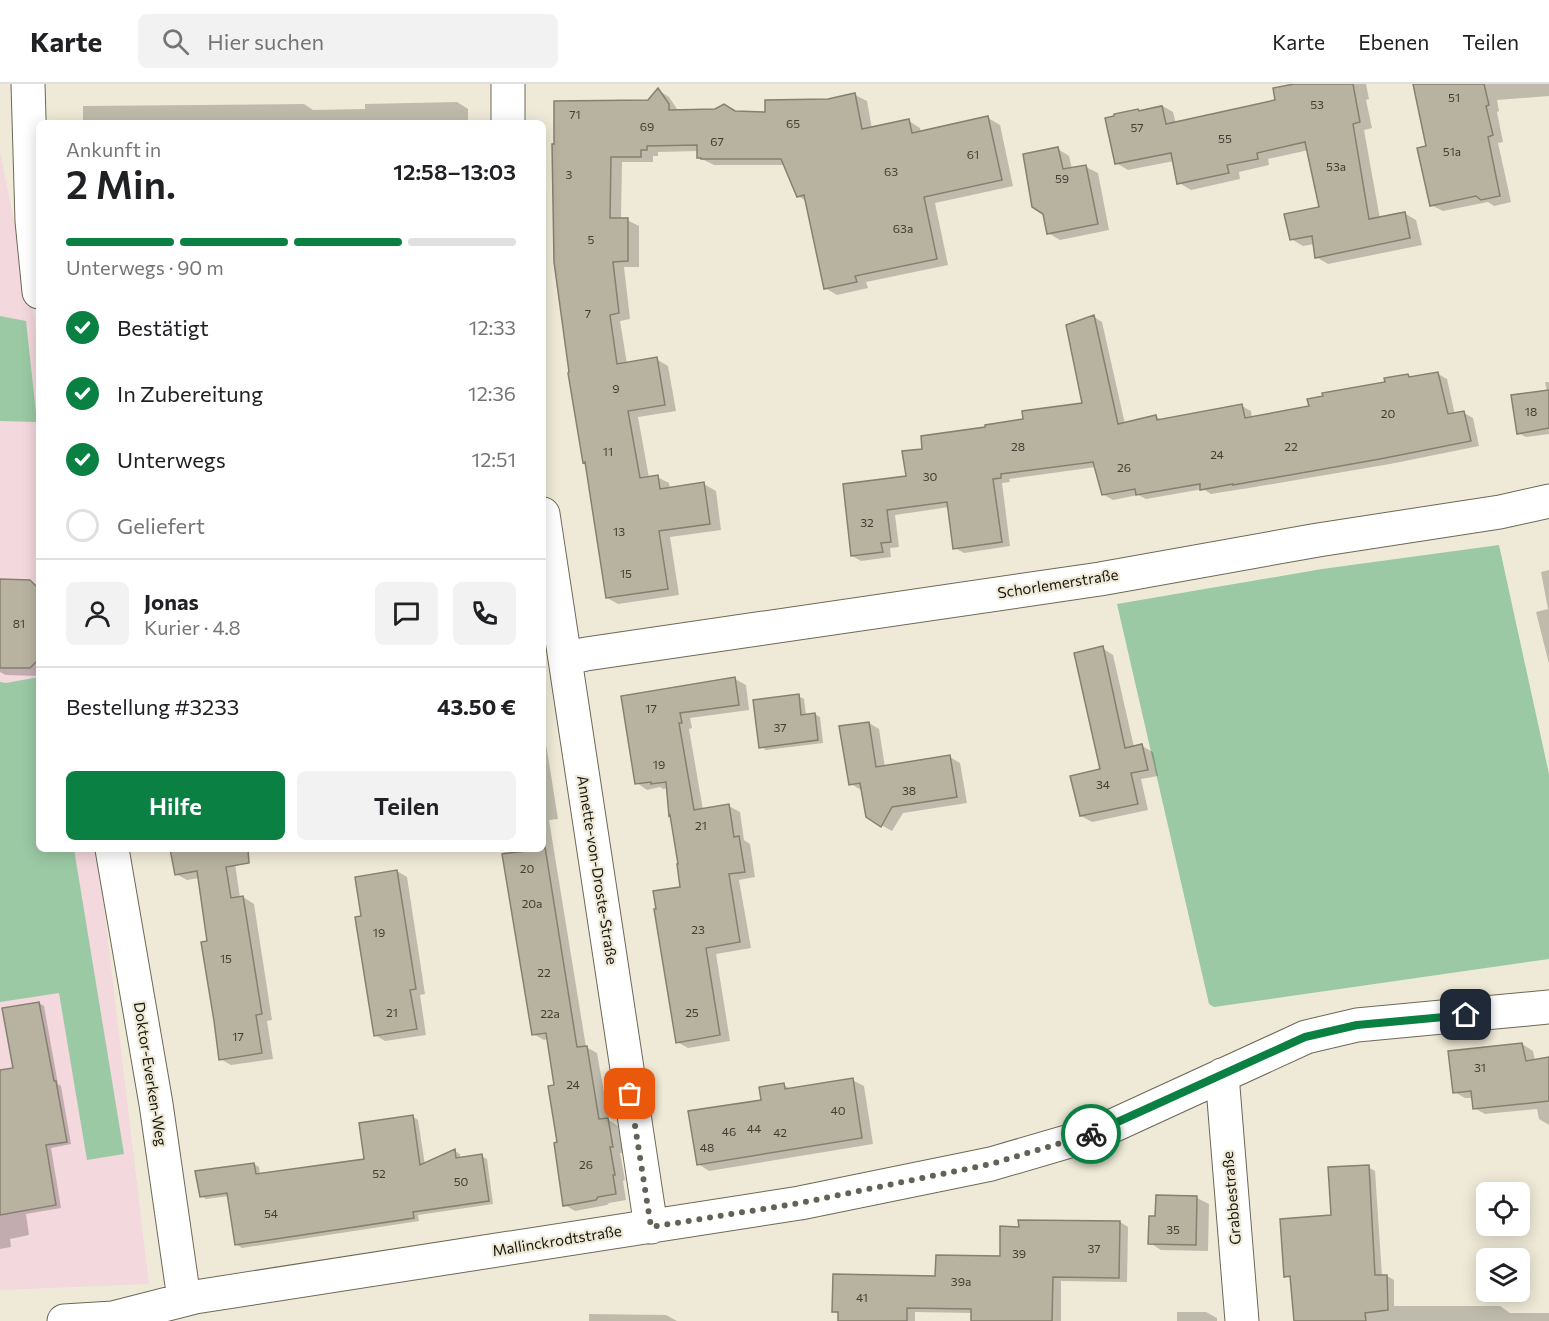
<!DOCTYPE html>
<html lang="de">
<head>
<meta charset="utf-8">
<style>
  :root { --surface:#fff; --page:#f2f2f2; --text:#202124; --muted:#757577; --line:#e0e0e0; --accent:#0b8043 }
  body { margin:0; font-family:Commissioner,sans-serif; background:var(--page); color:var(--text); height:100vh; display:flex; flex-direction:column; font-size:22px; white-space:nowrap }
  * { box-sizing:border-box; margin:0 }
  p { font-size:20px; color:var(--muted) }
  .icon { flex:none; width:33px; height:33px; fill:none; stroke:currentColor; stroke-width:2; stroke-linecap:round; stroke-linejoin:round }
  .map { position:relative; flex:1; overflow:hidden }
  .sheet { position:absolute; left:36px; top:36px; width:510px; height:732px; display:flex; flex-direction:column; background:var(--surface); border-radius:9px; box-shadow:0 3px 15px #0003 }
  .sheet>* { flex:none }
  .tools { position:absolute; left:1476px; top:1098px; display:grid; gap:12px }
  .tools a { display:grid; place-items:center; width:54px; height:54px; border-radius:9px; background:var(--surface); box-shadow:0 3px 15px #0003; font-size:30px }
  .pin { position:absolute; display:grid; place-items:center; width:51px; height:51px; color:#fff; margin:-26px; border-radius:12px; box-shadow:0 3px 9px #0006 }
  .courier { position:absolute; display:grid; place-items:center; width:60px; height:60px; margin:-30px; border:4px solid #0b8043; border-radius:50%; background:#fff; color:#222; box-shadow:0 2px 8px #0007 }
  .overview em { font-style:normal; font-weight:600 }
  .overview div { display:flex; flex-direction:column-reverse }
  .overview { display:flex; align-items:center; justify-content:space-between; height:102px; padding:0 30px }
  h1 { font-size:39px; font-weight:600; line-height:45px }
  .bar { display:grid; grid-template-columns:repeat(4,1fr); gap:9px 6px; align-content:center; height:72px; padding:0 30px }
  .bar i { height:8px; border-radius:4px; background:var(--line) }
  .bar .selected { background:var(--accent) }
  .bar p { grid-column:span 4 }
  .line { display:flex; align-items:center; gap:15px; padding:0 30px; border-top:2px solid var(--line) }
  .line div { flex:1 }
  .round { display:grid; place-items:center; flex:none; width:63px; height:63px; border-radius:9px; background:var(--page) }
  ol { padding:0 30px; list-style:none }
  li { display:flex; align-items:center; gap:18px; height:66px }
  li p { margin-inline-start:auto }
  li .icon { padding:6px; border-radius:50%; background:var(--accent); color:#fff; stroke-width:4 }
  li:last-child { color:var(--muted) }
  li i { width:33px; height:33px; border:3px solid var(--line); border-radius:50% }
  .action { display:flex; gap:12px; margin-top:auto; padding:12px 30px }
  .action a { flex:1; height:69px; border-radius:9px; background:var(--accent); color:#fff; font-size:24px; font-weight:600; line-height:69px; text-align:center }
  .action a+a { background:var(--page); color:var(--text) }
  header { display:flex; align-items:center; gap:36px; box-sizing:border-box; height:84px; padding:0 30px; background:var(--surface); border-bottom:2px solid var(--line) }
  header strong { font-size:28px }
  nav { display:flex; gap:33px; margin-inline-start:auto; font-size:21px }
  .search { width:420px; height:54px; background:var(--page); display:flex; align-items:center; gap:15px; box-sizing:border-box; padding:0 21px; border-radius:9px; color:var(--muted); font-size:22px }
  .map>svg:first-child { display:block }
  .medical { fill:#f3d8dd }
  .green { fill:#9bc9a4 }
  .shadow { fill:#0003 }
  .building { fill:#b8b3a0; stroke:#85806f; stroke-width:1.5 }
  .lines { fill:none; stroke-linecap:round; stroke-linejoin:round }
  .street-casing { stroke:#6d6857; stroke-width:35 }
  .street { stroke:#fff; stroke-width:33 }
  .done { stroke:#646156; stroke-width:6; stroke-dasharray:0 10.8 }
  .route { stroke:#0b8043; stroke-width:8 }
  .labels { text-anchor:middle; stroke-width:4.5; stroke-linejoin:round; paint-order:stroke }
  .number-label { font-size:12px; fill:#413e34 }
  .street-label { font-size:15px; fill:#191710; stroke:#efead7 }
</style>
</head>
<body>
<header>
<strong>Karte</strong>
<div class="search"><svg class="icon" aria-label="search" viewBox="0 0 24 24"><circle cx="10" cy="10" r="6"/><path d="M15 15l6 6"/></svg>Hier suchen</div>
<nav><a>Karte</a><a>Ebenen</a><a>Teilen</a></nav>
</header>
<div class="map">
<svg width="1549" height="1237" viewBox="0 0 1549 1237">
  <rect width="100%" height="100%" fill="#efead7"/>
  <path class="medical" d="M0,69L34,232L39,274V765H97L149,1200L0,1206Z"/>
  <path class="green" d="M0,232L26,237L37,338L0,337Z
    M1499,461L1549,690V875L1214,923L1209,920L1117,520L1322,485Z
    M39,593V765H74L124,1070L87,1076L59,909L0,918V598L6,599Z"/>
  <path class="shadow" d="M1302,0H1366L1369,15L1366,16L1372,44L1364,46L1380,135L1404,129L1416,136L1422,161L1328,180L1316,173L1314,160L1303,162L1291,155L1320,124L1309,66L1268,75L1269,81L1239,88L1240,95L1191,106L1179,99L1174,77L1128,86L1116,79V31L1161,21L1173,28L1176,40L1277,18Z
    M1415,0H1549V12L1497,16L1499,27L1497,28L1503,58L1498,59L1511,118L1494,122L1488,118L1443,127L1431,121L1428,63Z
    M658,6L669,13L679,28L767,29L855,11L867,17L872,45L909,37L920,44L921,48L988,34L1000,41L1013,102L935,119L948,181L866,198L868,204L837,211L825,204L806,117L798,112L785,81H714L698,73V67L658,68V72H653V78H622L621,136H627L639,142V183H624L630,235L620,237L627,280L656,275L668,282L676,327L638,333L649,394L657,393L669,399L670,405L704,400L716,407L721,446L670,453L679,511L618,520L607,514L587,379L584,378L553,61L649,18Z
    M457,18L468,25V39H83V22L304,20L313,26L365,25V20Z
    M1058,65L1069,72L1072,85L1086,83L1098,89L1109,146L1060,156L1048,149Z
    M1094,233L1102,238L1125,340L1156,333L1162,336L1242,322L1251,327L1252,334L1311,324L1408,291L1413,294L1438,290L1447,295L1455,331L1464,329L1473,334L1479,362L1390,380L1243,405H1242L1211,410L1203,405L1146,415L1138,411L1113,416L1104,411L1096,383L1009,395L1010,398L1002,399L1010,462L964,469L955,464L949,423L895,431L899,463L890,464L891,473L861,477L852,472L908,393L924,366L987,344L1025,336L1084,320Z
    M1545,298H1549V350L1526,353L1518,349L1547,307Z
    M1549,486V580L1536,528L1548,525L1541,488Z
    M0,497H30L39,503V592L6,591L0,588Z
    M1102,564L1113,571L1134,663L1142,662L1153,668L1158,692L1141,695L1148,726L1092,738L1081,732L1102,686Z
    M735,595L746,601L749,626L690,634L692,644L689,645L703,726L729,722L740,728L744,756L750,760L755,793L739,796L751,864L716,870L730,957L688,964L677,958L682,804L668,704L663,705L660,703L647,706L637,699L622,613Z
    M798,612L804,615L806,631L815,630L820,633L823,659L766,666L761,663Z
    M869,639L879,645L885,683L950,673L960,679L967,719L903,729L892,747L881,741L863,706H861L851,700Z
    M543,641L558,735L549,736L586,963L597,969L609,1036L618,1042L623,1069H620L625,1096L623,1097L626,1116L609,1119L607,1121L575,1127L565,1121L559,1059L556,1002L548,955L544,956L533,950L503,765H543Z
    M172,765H233L240,814L243,813L254,820L272,936L267,937L273,975L231,981L220,975L209,858L199,794L187,796L176,790Z
    M397,787L407,793L425,910L420,911L426,951L385,957L375,951L363,833Z
    M39,919L44,922L58,1000L61,1002L71,1060L51,1064L61,1124L26,1130L29,1151L10,1155L11,1163L0,1165V988L15,985Z
    M1522,960L1533,967L1535,977L1549,975V1041L1539,1035L1537,1025L1485,1030L1474,1024L1473,1014H1465L1454,1008Z
    M852,996L864,1002L873,1060L709,1087L698,1080L762,1017L784,1001L792,1006Z
    M413,1033L418,1036L425,1081L455,1067L460,1070V1075L481,1072L487,1075L493,1120L418,1131L419,1137L242,1164L237,1161L229,1112L206,1115L201,1112L254,1080L259,1083L260,1091L366,1077Z
    M1368,1083L1375,1087L1382,1192H1387L1394,1196V1222H1500L1510,1229H1549V1237H1295L1292,1195L1286,1192L1332,1133Z
    M1157,1113L1197,1114L1209,1120L1208,1167L1161,1166L1150,1159L1157,1134Z
    M1120,1138L1128,1143L1127,1198L1061,1197V1237H972V1229L915,1228V1237H840V1230L834,1227L1001,1174L1020,1144Z
    M1177,1228H1206L1217,1234V1237H1177Z
    M589,1230L666,1231L677,1237H589Z"/>
  <path class="building" d="M1294,0H1353L1360,38L1353,40L1369,135L1405,128L1410,154L1315,174L1312,152L1290,156L1284,130L1319,123L1305,58L1257,69L1258,75L1227,81L1229,89L1177,100L1171,69L1115,80L1105,34L1114,32V30L1138,25L1139,27L1162,22L1166,40L1275,16L1273,4Z
    M1413,0H1484L1489,21L1486,22L1493,51L1488,53L1500,112L1481,116L1476,112L1430,122L1417,64L1426,62Z
    M658,4L669,20V26L715,25L724,20L735,27L765,28V16L828,15L855,9L862,45L909,35L912,49L988,32L1002,96L924,113L937,175L855,192L857,198L824,205L804,111L797,113L781,75H701V74H697V61L647,62V66H641V73H611L610,134H628V177L613,178L619,229L610,231L617,280L657,273L665,321L628,327L640,394L658,391L660,405L704,398L710,440L659,447L668,505L606,514L585,378L583,379L568,289L569,288L554,178L552,60H554V17L648,16Z
    M1058,63L1063,85L1086,81L1098,140L1047,150L1043,130L1032,123L1023,70Z
    M1094,231L1118,340L1156,331L1157,336L1242,320L1245,334L1309,322L1307,315L1323,312L1322,309L1385,298L1384,294L1408,290L1409,293L1438,288L1448,330L1464,327L1471,357L1380,375L1233,401V400L1200,406V400L1136,411L1135,405L1102,411L1093,378L1001,390V394L993,395L1002,458L953,465L947,418L887,426L891,458L881,459L883,468L851,472L843,400L906,392L902,367L922,365L921,352L985,343V341L1023,335L1022,327L1082,319L1066,241Z
    M1549,306V344L1517,350L1511,311Z
    M0,495L30,496L38,504V576L30,584H0Z
    M1103,562L1125,664L1142,660L1148,686L1131,689L1138,720L1080,732L1070,692L1100,685L1074,569Z
    M735,593L739,621L680,629L682,639H679L694,726L729,720L734,753L739,752L745,788L729,790L740,858L706,864L720,951L676,959L654,825H656L653,807L680,803L677,780H678L670,731L669,732L666,698L651,700V698L635,700L621,612Z
    M799,610L801,631L815,629L818,656L759,664L753,616Z
    M869,638L876,683L950,671L957,713L892,723L881,743L866,733L860,699L849,701L839,642Z
    M545,763L577,963L587,962L599,1035L608,1034L613,1063H610L615,1091H613L616,1110L598,1113L596,1116L563,1122L554,1059L557,1058L548,1002L554,1001L546,949L532,951L502,770L543,765Z
    M170,765H248L249,779L226,783L231,814L243,812L262,930L256,931L262,969L219,976L214,937L201,858L207,857L197,787L175,791Z
    M397,786L416,905L410,906L417,945L374,952L355,833L361,832L355,793Z
    M39,918L54,997H56L67,1058L46,1061L56,1121L0,1131V986L13,984L2,924Z
    M1522,959L1526,977L1549,973V1017L1473,1025L1471,1007L1453,1009L1448,967Z
    M853,994L862,1054L697,1081L688,1027L761,1016L759,1003L784,999L785,1005Z
    M413,1031L420,1081L455,1065L456,1074L482,1070L489,1117L413,1128L414,1134L235,1161L227,1109L200,1113L195,1087L254,1079L256,1090L364,1075L359,1039Z
    M1369,1081L1375,1191H1387L1388,1226L1365,1229L1366,1237H1294L1290,1192L1284,1193L1280,1135L1331,1131L1328,1083Z
    M1156,1111L1197,1112L1196,1161L1148,1160L1149,1132H1155Z
    M1018,1136L1120,1137L1119,1194L1053,1193L1052,1237H971V1225L907,1224V1237H838V1228H832L833,1190L935,1192L936,1171L1000,1172V1142L1019,1143Z"/>
  <g class="lines">
    <g class="street-casing">
      <path id="street" d="M28,0L32,137L39,208
        M508,39V0
        M543,430L651,1143
        M565,575L586,570L1100,495L1318,456L1500,428L1549,417
        M112,765L156,1020L184,1215
        M1222,991L1242,1237
        M64,1237L113,1234L195,1213L800,1119L991,1080L1097,1049L1306,953L1357,941L1549,923"/>
    </g>
    <use href="#street" class="street"/>
  </g>
  <g class="lines">
    <path class="done" d="M630,1010L651,1143L800,1119L991,1080L1091,1050"/>
    <path class="route" d="M1091,1050L1305,953L1357,941L1466,931"/>
  </g>
  <g class="labels">
    <g class="number-label">
      <text x="1454" y="18">51</text>
      <text x="1317" y="25">53</text>
      <text x="575" y="35">71</text>
      <text x="793" y="44">65</text>
      <text x="647" y="47">69</text>
      <text x="1137" y="48">57</text>
      <text x="1225" y="59">55</text>
      <text x="717" y="62">67</text>
      <text x="1452" y="72">51a</text>
      <text x="973" y="75">61</text>
      <text x="1336" y="87">53a</text>
      <text x="891" y="92">63</text>
      <text x="569" y="95">3</text>
      <text x="1062" y="99">59</text>
      <text x="903" y="149">63a</text>
      <text x="591" y="160">5</text>
      <text x="588" y="234">7</text>
      <text x="616" y="309">9</text>
      <text x="1531" y="332">18</text>
      <text x="1388" y="334">20</text>
      <text x="1018" y="367">28</text>
      <text x="1291" y="367">22</text>
      <text x="608" y="372">11</text>
      <text x="1217" y="375">24</text>
      <text x="1124" y="388">26</text>
      <text x="930" y="397">30</text>
      <text x="867" y="443">32</text>
      <text x="619" y="452">13</text>
      <text x="626" y="494">15</text>
      <text x="19" y="544">81</text>
      <text x="651" y="629">17</text>
      <text x="780" y="648">37</text>
      <text x="659" y="685">19</text>
      <text x="1103" y="705">34</text>
      <text x="909" y="711">38</text>
      <text x="701" y="746">21</text>
      <text x="527" y="789">20</text>
      <text x="532" y="824">20a</text>
      <text x="698" y="850">23</text>
      <text x="379" y="853">19</text>
      <text x="226" y="879">15</text>
      <text x="544" y="893">22</text>
      <text x="392" y="933">21</text>
      <text x="692" y="933">25</text>
      <text x="550" y="934">22a</text>
      <text x="238" y="957">17</text>
      <text x="1480" y="988">31</text>
      <text x="573" y="1005">24</text>
      <text x="838" y="1031">40</text>
      <text x="754" y="1049">44</text>
      <text x="729" y="1052">46</text>
      <text x="780" y="1053">42</text>
      <text x="707" y="1068">48</text>
      <text x="586" y="1085">26</text>
      <text x="379" y="1094">52</text>
      <text x="461" y="1102">50</text>
      <text x="271" y="1134">54</text>
      <text x="1173" y="1150">35</text>
      <text x="1094" y="1169">37</text>
      <text x="1019" y="1174">39</text>
      <text x="961" y="1202">39a</text>
      <text x="862" y="1218">41</text>
    </g>
    <g class="street-label">
      <text transform="translate(1058 500) rotate(-9)" y="5">Schorlemerstraße</text>
      <text transform="translate(597 786) rotate(81)" y="5">Annette-von-Droste-Straße</text>
      <text transform="translate(150 990) rotate(81)" y="5">Doktor-Everken-Weg</text>
      <text transform="translate(1232 1114) rotate(-95)" y="5">Grabbestraße</text>
      <text transform="translate(557 1157) rotate(-9)" y="5">Mallinckrodtstraße</text>
    </g>
  </g>
</svg>
<div class="tools">
<a><svg class="icon" aria-label="locate" viewBox="0 0 24 24"><circle cx="12" cy="12" r="6"/><path d="M12 2v4M12 18v4M2 12h4M18 12h4"/></svg></a>
<a><svg class="icon" aria-label="layers" viewBox="0 0 24 24"><path d="M12 4l9 5-9 5-9-5zM3 14l9 5 9-5"/></svg></a>
</div>
<div class="pin" style="left:630px;top:1010px;background:#ea580c"><svg class="icon" aria-label="bag" viewBox="0 0 24 24"><path d="M5 8h14l-1 12H6zM9 8a3 3 0 0 1 6 0"/></svg></div>
<div class="pin" style="left:1466px;top:931px;background:#1f2937"><svg class="icon" aria-label="home" viewBox="0 0 24 24"><path d="M3 11l9-7 9 7M6 9v11h12V9"/></svg></div>
<div class="courier" style="left:1091px;top:1050px"><svg class="icon" aria-label="bike" viewBox="0 0 24 24"><circle cx="6" cy="16" r="4"/><circle cx="18" cy="16" r="4"/><path d="M6 16l4-8h5l3 8M10 8l3 8H6M13 5h3"/></svg></div>
<section class="sheet">
<div class="overview"><div><h1>2 Min.</h1><p>Ankunft in</p></div><em>12:58–13:03</em></div>
<div class="bar"><i class="selected"></i><i class="selected"></i><i class="selected"></i><i></i><p>Unterwegs · 90 m</p></div>
<ol>
<li><svg class="icon" aria-label="check" viewBox="0 0 24 24"><path d="M5 12l5 5 9-10"/></svg>Bestätigt<p>12:33</p></li>
<li><svg class="icon" aria-label="check" viewBox="0 0 24 24"><path d="M5 12l5 5 9-10"/></svg>In Zubereitung<p>12:36</p></li>
<li><svg class="icon" aria-label="check" viewBox="0 0 24 24"><path d="M5 12l5 5 9-10"/></svg>Unterwegs<p>12:51</p></li>
<li><i></i>Geliefert</li>
</ol>
<div class="line" style="height:108px"><a class="round"><svg class="icon" aria-label="person" viewBox="0 0 24 24"><circle cx="12" cy="8" r="4"/><path d="M4 21q1-7 8-7t8 7"/></svg></a><div><b>Jonas</b><p>Kurier · 4.8</p></div><a class="round"><svg class="icon" aria-label="chat" viewBox="0 0 24 24"><path d="M4 5h16v11H9l-5 4z"/></svg></a><a class="round"><svg class="icon" aria-label="phone" viewBox="0 0 24 24"><path d="M5 4h4l2 5-3 2q2 4 5 5l2-3 5 2v4C11 20 4 13 5 4z"/></svg></a></div>
<div class="line" style="height:78px"><div>Bestellung #3233</div><b>43.50 €</b></div>
<div class="action"><a>Hilfe</a><a>Teilen</a></div>
</section>
</div>
</body>
</html>
